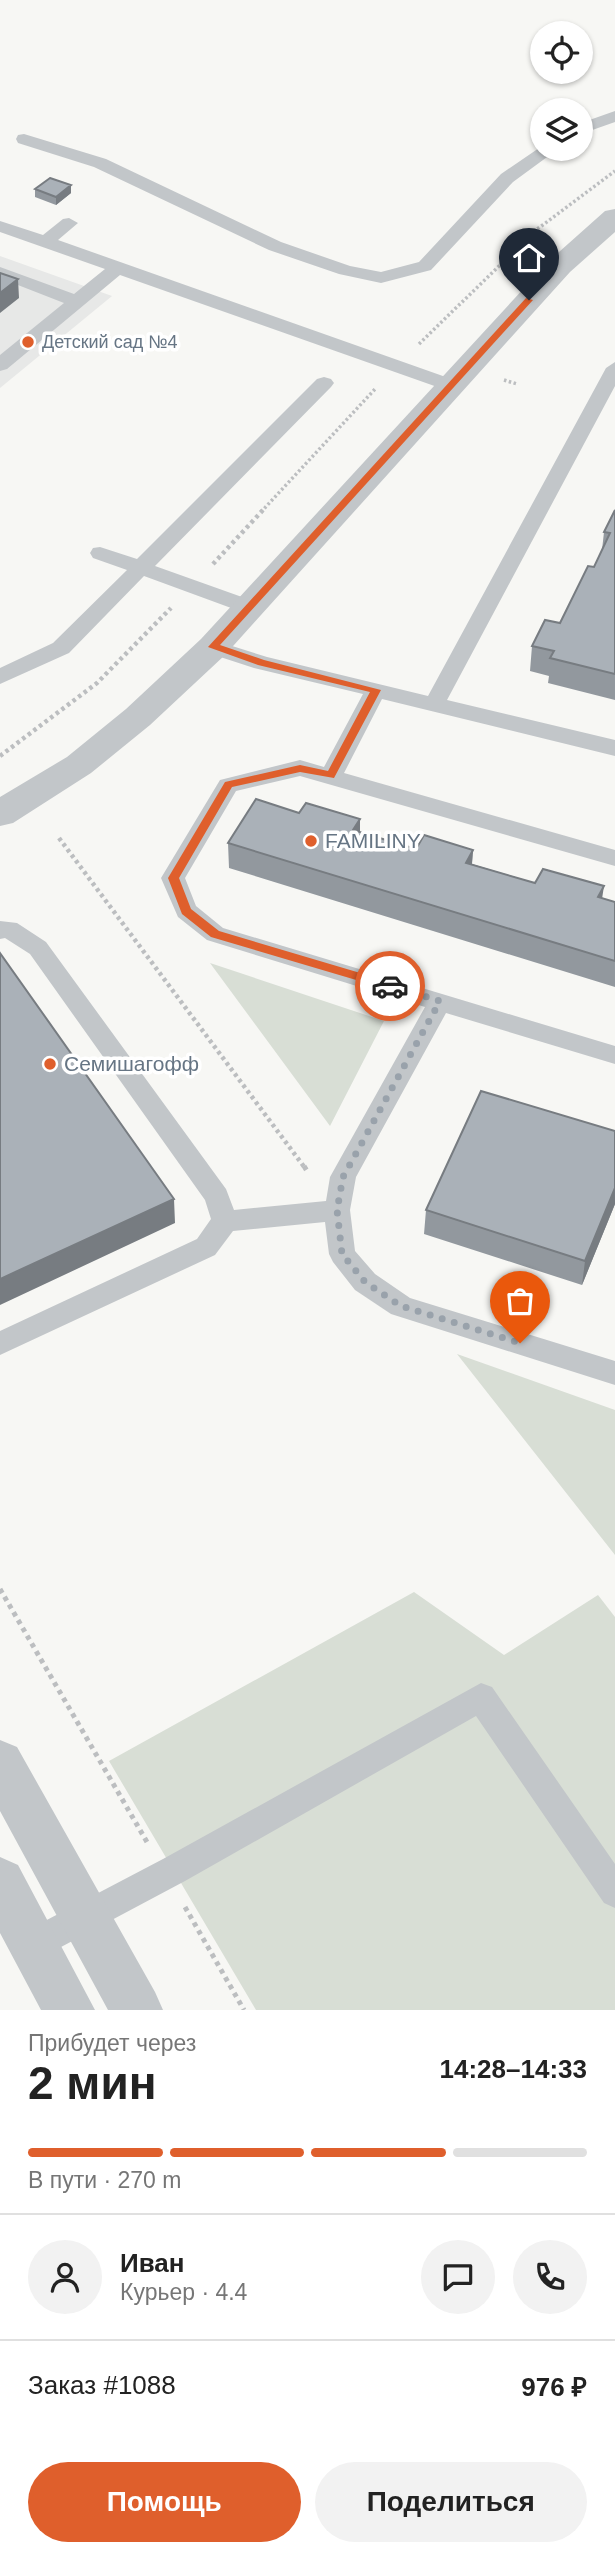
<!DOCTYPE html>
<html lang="ru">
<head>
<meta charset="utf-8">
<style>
  :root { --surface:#fff; --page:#f2f2f2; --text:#222; --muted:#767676; --line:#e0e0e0; --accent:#df5f2c }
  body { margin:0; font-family:Arial,sans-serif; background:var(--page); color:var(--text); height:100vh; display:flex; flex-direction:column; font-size:26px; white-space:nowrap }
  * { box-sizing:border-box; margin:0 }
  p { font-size:23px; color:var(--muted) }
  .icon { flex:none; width:38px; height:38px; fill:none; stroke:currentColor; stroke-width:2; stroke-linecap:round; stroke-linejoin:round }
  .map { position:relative; height:2010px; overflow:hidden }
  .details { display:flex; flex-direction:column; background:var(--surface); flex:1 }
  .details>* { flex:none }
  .tools { position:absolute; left:530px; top:21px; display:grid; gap:14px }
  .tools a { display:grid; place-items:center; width:63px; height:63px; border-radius:50%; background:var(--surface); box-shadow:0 2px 5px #0004; font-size:35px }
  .pin { position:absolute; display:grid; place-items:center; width:60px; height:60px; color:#fff; margin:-72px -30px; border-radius:50% 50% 50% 0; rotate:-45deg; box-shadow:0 0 7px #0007 }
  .pin .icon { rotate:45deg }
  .courier { position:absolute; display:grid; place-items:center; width:70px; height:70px; margin:-35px; border:5px solid #df5f2c; border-radius:50%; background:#fff; color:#222; box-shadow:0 2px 9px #0007 }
  .overview em { font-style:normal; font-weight:700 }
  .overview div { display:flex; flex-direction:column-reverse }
  .overview { display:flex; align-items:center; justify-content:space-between; height:119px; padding:0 28px }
  h1 { font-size:46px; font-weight:700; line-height:52px }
  .bar { display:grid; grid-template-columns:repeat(4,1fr); gap:10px 7px; align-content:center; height:84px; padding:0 28px }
  .bar i { height:9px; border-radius:5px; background:var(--line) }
  .bar .selected { background:var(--accent) }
  .bar p { grid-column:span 4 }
  .line { display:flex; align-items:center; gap:18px; padding:0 28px; border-top:2px solid var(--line) }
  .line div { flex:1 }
  .round { display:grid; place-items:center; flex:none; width:74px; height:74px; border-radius:37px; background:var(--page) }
  .primary-button { display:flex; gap:14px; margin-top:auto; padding:14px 28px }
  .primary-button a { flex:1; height:80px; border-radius:42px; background:var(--accent); color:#fff; font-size:28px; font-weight:700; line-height:80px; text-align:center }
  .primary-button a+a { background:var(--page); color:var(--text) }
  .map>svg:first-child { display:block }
  .built { fill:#e7e8e7 }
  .green { fill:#d8ded5 }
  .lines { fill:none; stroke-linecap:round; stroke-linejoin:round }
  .path-far2 { stroke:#bcbec0; stroke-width:3.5; stroke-dasharray:2.5 2.5; stroke-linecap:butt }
  .path-far1 { stroke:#bcbec0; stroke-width:4.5; stroke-dasharray:3.5 3.5; stroke-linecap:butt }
  .path { stroke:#bcbec0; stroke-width:5; stroke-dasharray:4.5 4.5; stroke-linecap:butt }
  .service { fill:#c2c6c9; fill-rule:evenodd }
  .minor { fill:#c2c6c9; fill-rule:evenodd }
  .wall { fill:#92989e }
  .shaded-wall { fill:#777c81 }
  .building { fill:#aab1b8; stroke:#777c81; stroke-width:2 }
  .route { fill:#df5f2c }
  .done { stroke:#99a2ab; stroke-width:7; stroke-dasharray:0 12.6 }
  .poi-dot { fill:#df5f2c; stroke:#fff; stroke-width:2.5 }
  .labels { text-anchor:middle; stroke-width:7; stroke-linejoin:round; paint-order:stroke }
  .far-poi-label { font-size:18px; fill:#667584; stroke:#fff; text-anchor:start }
  .poi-label { font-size:21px; fill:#667584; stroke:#fff; text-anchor:start }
</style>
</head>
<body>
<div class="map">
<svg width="615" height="2010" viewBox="0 0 615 2010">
  <rect width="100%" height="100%" fill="#f7f7f4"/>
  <path class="built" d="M0,256L112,296L0,388Z"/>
  <path class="green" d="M210,963L384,1021L330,1126Z
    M457,1354L615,1410V1555Z
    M414,1592L504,1655L598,1595L615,1617V2010H256L109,1761Z"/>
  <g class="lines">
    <path class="path-far2" d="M419,344L536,230L615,171
      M504,380L517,384
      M261,512L376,388"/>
    <path class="path-far1" d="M213,564L263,510
      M0,756L97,683L171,608
      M59,838L305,1168"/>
    <path class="path" d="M304,1166L307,1171
      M0,1589L147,1842
      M185,1907L244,2010"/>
    <path class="service" d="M615,111V122L581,134V123Z
      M24,134L106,159L281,242L350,266L381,272L419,262L501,174L542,146V149H558L513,182L431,270L381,283L339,274L269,250L94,167L18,143L16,139L18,135Z
      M69,218L78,223L58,240L457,381L460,385L457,389H443L120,275L7,369L0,371V355L64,303L0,278V267L74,294L105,269L0,232V221L43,235L63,219Z
      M615,362V386L447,700L615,740V756L382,699L344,773L615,850V866L300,776L236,791L185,878L196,906L223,928L615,1046V1064L446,1013L356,1177L350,1210L355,1251L375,1274L410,1298L615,1361V1385L391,1314L355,1290L333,1262L329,1254L325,1222L233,1231L215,1255L0,1355V1331L197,1239L211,1219L205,1200L30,954L5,938L0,939V921L17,923L46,942L226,1189L234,1210L326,1201L330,1177L425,1007L207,940L178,917L161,878L220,780L300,760L324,767L363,694L254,668L205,652L202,647L205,642L213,640L267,657L428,696L606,368Z
      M324,377L331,379L334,383L331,387L155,566L256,602L260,607L256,612H242L144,576L69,653L0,684V668L53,643L127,570L93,558L90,553L93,548L100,547L137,559L317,379Z
      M481,1683L492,1687L615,1864V1908L604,1903L476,1716L185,1881L46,1955L34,1960L22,1955L18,1944L22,1933L163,1859Z"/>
    <path class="minor" d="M615,209V232L570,272L225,655L150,725L91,773L13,823L0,826V797L67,757L126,709L201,639L550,260L605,211Z
      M0,1740L17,1747L155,1992L163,2010H108L0,1811Z
      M0,1857L18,1865L95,2010H41L0,1933Z"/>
  </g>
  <path class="wall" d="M71,185V193L56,205L35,197V189Z
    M615,510V700L548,683L549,676L530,671L532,646L560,623L594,567L602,550L604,532Z
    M360,832L416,849L473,850L472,864L535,883L602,899L615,902V987L229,868L228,843Z
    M615,1131V1204L582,1285L424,1234L426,1210Z"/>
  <path class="shaded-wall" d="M71,185V193L56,205V197Z
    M18,279L19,298L0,313V293Z
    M360,819V844L353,830Z
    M473,850L471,875L466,863Z
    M604,886L600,912L598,897Z
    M615,1188V1204L582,1285L585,1261Z
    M174,1199L175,1223L0,1305V1279Z"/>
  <path class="building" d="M50,178L71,185L56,197L35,189Z
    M0,273L18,279L0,293Z
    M615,510V674L550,658L554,651L532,646L545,620L560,623L588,566L594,567L610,533L604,532Z
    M256,799L299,813L306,803L360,819L353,830L416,849L424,835L473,850L466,863L535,883L543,869L604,886L598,897L615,902V961L228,843Z
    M0,953L174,1199L0,1279Z
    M481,1091L615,1131V1188L585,1261L426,1210Z"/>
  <path class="route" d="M526,298L533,300L220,645L264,660L381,690L334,778L300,772L232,787L179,878L191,909L219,931L394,983L396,986L390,990L211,937L182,914L168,878L225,782L300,765L328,771L370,692L258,665L208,647Z"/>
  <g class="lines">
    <path class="done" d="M390,986L440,1001L343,1177L337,1210L342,1254L365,1282L401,1306L520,1343"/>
  </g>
  <g class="poi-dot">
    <circle cx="28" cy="342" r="7"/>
    <circle cx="311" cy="841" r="7"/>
    <circle cx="50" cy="1064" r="7"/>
  </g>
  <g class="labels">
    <g class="far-poi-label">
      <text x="42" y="348">Детский сад №4</text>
    </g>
    <g class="poi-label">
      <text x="325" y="848">FAMILINY</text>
      <text x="64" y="1071">Семишагофф</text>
    </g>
  </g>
</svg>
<div class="tools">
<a><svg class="icon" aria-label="locate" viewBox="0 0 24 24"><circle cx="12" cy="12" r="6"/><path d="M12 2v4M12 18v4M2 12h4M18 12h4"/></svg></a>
<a><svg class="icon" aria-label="layers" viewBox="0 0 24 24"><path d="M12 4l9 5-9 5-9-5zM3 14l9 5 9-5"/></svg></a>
</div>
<div class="pin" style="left:520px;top:1343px;background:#ea580c"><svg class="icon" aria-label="bag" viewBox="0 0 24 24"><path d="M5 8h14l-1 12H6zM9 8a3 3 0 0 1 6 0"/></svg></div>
<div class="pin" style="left:529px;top:300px;background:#1f2937"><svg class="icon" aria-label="home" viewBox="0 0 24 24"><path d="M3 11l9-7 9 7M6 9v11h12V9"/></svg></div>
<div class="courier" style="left:390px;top:986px"><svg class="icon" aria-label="car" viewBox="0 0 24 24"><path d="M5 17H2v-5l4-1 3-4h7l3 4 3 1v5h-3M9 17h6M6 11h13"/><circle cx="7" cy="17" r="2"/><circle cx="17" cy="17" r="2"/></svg></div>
</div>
<section class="details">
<div class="overview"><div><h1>2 мин</h1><p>Прибудет через</p></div><em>14:28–14:33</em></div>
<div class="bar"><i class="selected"></i><i class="selected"></i><i class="selected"></i><i></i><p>В пути · 270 m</p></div>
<div class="line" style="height:126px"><a class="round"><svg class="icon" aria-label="person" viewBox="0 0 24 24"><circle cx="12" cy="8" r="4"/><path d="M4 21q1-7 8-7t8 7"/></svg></a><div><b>Иван</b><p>Курьер · 4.4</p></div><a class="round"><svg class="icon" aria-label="chat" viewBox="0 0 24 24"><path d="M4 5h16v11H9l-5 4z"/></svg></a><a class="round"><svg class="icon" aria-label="phone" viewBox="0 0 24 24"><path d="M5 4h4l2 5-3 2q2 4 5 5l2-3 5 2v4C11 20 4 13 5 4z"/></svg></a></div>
<div class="line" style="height:91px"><div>Заказ #1088</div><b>976 ₽</b></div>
<div class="primary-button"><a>Помощь</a><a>Поделиться</a></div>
</section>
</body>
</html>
